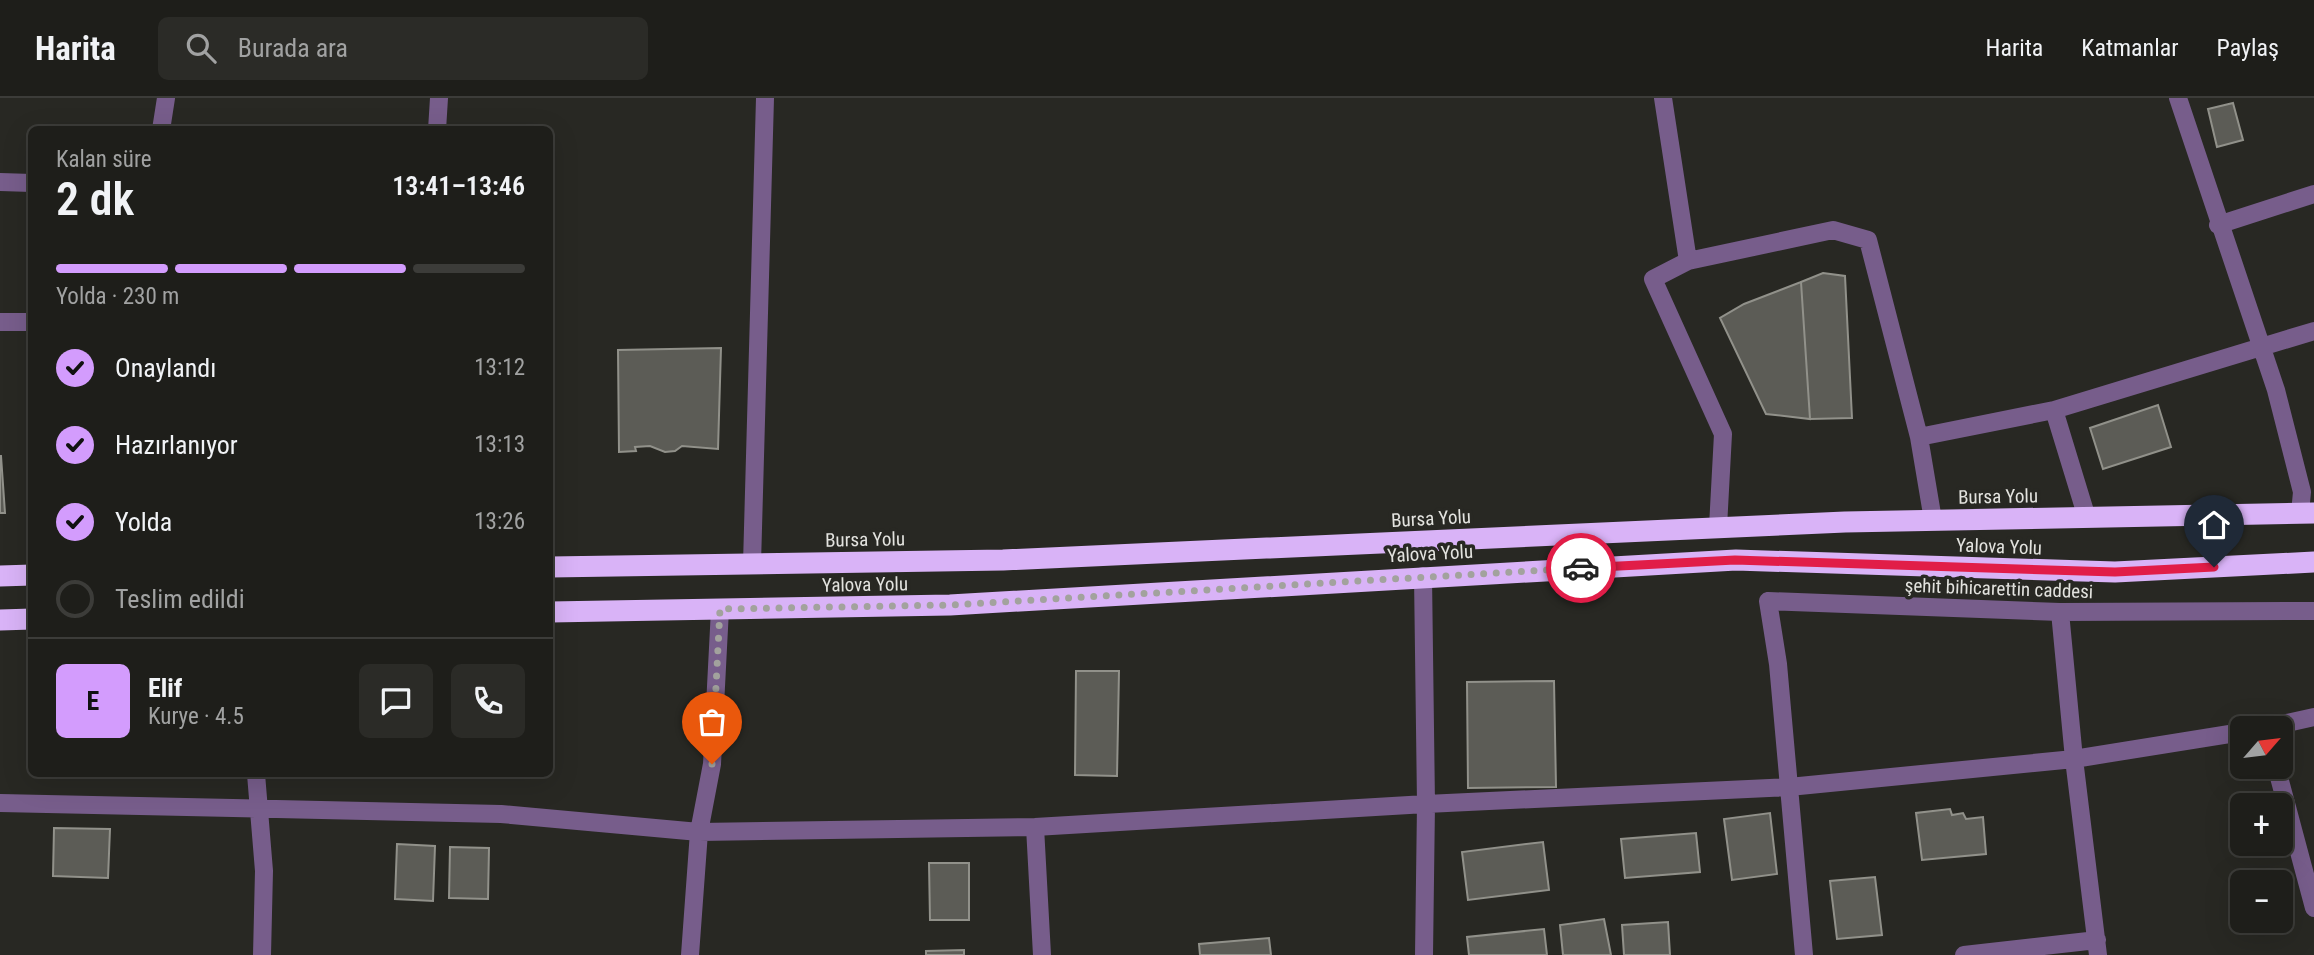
<!DOCTYPE html>
<html lang="tr">
<head>
<meta charset="utf-8">
<style>
  :root { --surface:#1e1e1a; --page:#2b2b27; --text:#f1f3f6; --muted:#a1a2a2; --line:#3c3c39; --accent:#d39cfd }
  body { margin:0; font-family:"Roboto Condensed",sans-serif; background:var(--page); color:var(--text); height:100vh; display:flex; flex-direction:column; font-size:26px; white-space:nowrap }
  * { box-sizing:border-box; margin:0 }
  p { font-size:23px; color:var(--muted) }
  .icon { flex:none; width:38px; height:38px; fill:none; stroke:currentColor; stroke-width:2; stroke-linecap:round; stroke-linejoin:round }
  .map { position:relative; flex:1; overflow:hidden }
  .drawer { position:absolute; left:28px; top:28px; width:525px; height:651px; display:flex; flex-direction:column; background:var(--surface); border-radius:10px; box-shadow:0 7px 28px #0002,0 0 0 2px var(--line) }
  .drawer>* { flex:none }
  .needle { width:46px; rotate:62deg }
  .buttons { position:absolute; left:2230px; top:618px; display:grid; gap:14px }
  .buttons a { display:grid; place-items:center; width:63px; height:63px; border-radius:10px; background:var(--surface); box-shadow:0 7px 28px #0002,0 0 0 2px var(--line); font-size:35px }
  .pin { position:absolute; display:grid; place-items:center; width:60px; height:60px; color:#fff; margin:-72px -30px; border-radius:50% 50% 50% 0; rotate:-45deg; box-shadow:0 0 7px #0007 }
  .pin .icon { rotate:45deg }
  .courier { position:absolute; display:grid; place-items:center; width:70px; height:70px; margin:-35px; border:5px solid #e11d48; border-radius:50%; background:#fff; color:#222; box-shadow:0 2px 9px #0007 }
  .head em { font-style:normal; font-weight:600 }
  .head div { display:flex; flex-direction:column-reverse }
  .head { display:flex; align-items:center; justify-content:space-between; height:119px; padding:0 28px }
  h1 { font-size:46px; font-weight:600; line-height:52px }
  .bar { display:grid; grid-template-columns:repeat(4,1fr); gap:10px 7px; align-content:center; height:84px; padding:0 28px }
  .bar i { height:9px; border-radius:5px; background:var(--line) }
  .bar .current { background:var(--accent) }
  .bar p { grid-column:span 4 }
  .line { display:flex; align-items:center; gap:18px; padding:0 28px; border-top:2px solid var(--line) }
  .line div { flex:1 }
  .round { display:grid; place-items:center; flex:none; width:74px; height:74px; border-radius:10px; background:var(--page) }
  ol { padding:0 28px; list-style:none }
  li { display:flex; align-items:center; gap:21px; height:77px }
  li p { margin-inline-start:auto }
  li .icon { padding:7px; border-radius:50%; background:var(--accent); color:#111; stroke-width:4 }
  li:last-child { color:var(--muted) }
  li i { width:38px; height:38px; border:4px solid var(--line); border-radius:50% }
  header { display:flex; align-items:center; gap:42px; box-sizing:border-box; height:98px; padding:0 35px; background:var(--surface); border-bottom:2px solid var(--line) }
  header strong { font-size:33px }
  nav { display:flex; gap:38px; margin-inline-start:auto; font-size:24px }
  .search { width:490px; height:63px; background:var(--page); display:flex; align-items:center; gap:18px; box-sizing:border-box; padding:0 24px; border-radius:10px; color:var(--muted); font-size:26px }
  .map>svg:first-child { display:block }
  .building { fill:#5c5c56; stroke:#91918a; stroke-width:2 }
  .lines { fill:none; stroke-linecap:round; stroke-linejoin:round }
  .minor { stroke:#775d8b; stroke-width:18 }
  .highway { stroke:#d9b3f7; stroke-width:21 }
  .done { stroke:#a2a29d; stroke-width:7; stroke-dasharray:0 12.6 }
  .route { stroke:#e11d48; stroke-width:9 }
  .labels { text-anchor:middle; stroke-width:7; stroke-linejoin:round; paint-order:stroke }
  .street-label { font-size:19px; fill:#e3e3df; stroke:#282823 }
</style>
</head>
<body>
<header>
<strong>Harita</strong>
<div class="search"><svg class="icon" aria-label="search" viewBox="0 0 24 24"><circle cx="10" cy="10" r="6"/><path d="M15 15l6 6"/></svg>Burada ara</div>
<nav><a>Harita</a><a>Katmanlar</a><a>Paylaş</a></nav>
</header>
<div class="map">
<svg width="2314" height="857" viewBox="0 0 2314 857">
  <rect width="100%" height="100%" fill="#282823"/>
  <path class="building" d="M2233,5L2243,42L2217,49L2208,11Z
    M1823,175L1845,178L1852,320L1810,321L1801,184Z
    M1801,184L1810,321L1766,316L1720,220L1744,206Z
    M721,250L718,351L682,348L675,353L665,354L650,348L635,349L636,353L619,354L618,252Z
    M2158,307L2171,349L2103,371L2090,330Z
    M1,358L5,415H0V358Z
    M1076,573H1119L1117,678L1075,677Z
    M1554,583L1556,689L1468,690L1467,584Z
    M1950,711L1952,717L1963,715L1966,721L1983,719L1986,756L1922,762L1916,715Z
    M1770,715L1777,776L1732,782L1724,721Z
    M54,730L110,731L108,780L53,778Z
    M1696,735L1700,774L1625,780L1621,741Z
    M1543,744L1549,792L1468,802L1462,754Z
    M397,746L435,748L433,803L395,801Z
    M450,749L489,750L488,801L449,800Z
    M929,765H969V822H930Z
    M1875,779L1882,837L1837,841L1830,783Z
    M1604,821L1611,857H1563L1560,827Z
    M1668,824L1670,857H1624L1622,827Z
    M1544,831L1547,857H1469L1467,839Z
    M1269,840L1271,857H1200L1199,846Z
    M964,852V857H926V853Z"/>
  <g class="lines">
    <path class="minor" d="M1663,0L1688,163L1653,181L1723,336L1718,429
      M2178,0L2276,292L2302,394L2300,415
      M161,32L166,0
      M437,32L439,0
      M0,84L32,85
      M2218,127L2314,96
      M1688,163L1833,132L1868,142L1919,339L1933,422
      M0,224H32
      M1919,339L2054,312
      M2087,420L2054,312L2314,233
      M752,466L765,0
      M1423,478L1426,706L1424,857
      M2060,514L2074,661L2098,857
      M2264,630L2314,619
      M2276,668L2314,810
      M256,676L264,773L262,857
      M0,705L501,716L699,734L1035,729L1426,706L1789,689L2074,661L2242,634
      M1035,729L1042,857
      M690,857L699,734L712,666L720,511
      M1804,857L1778,566L1768,503L2060,514L2314,513
      M1964,857L2097,842"/>
    <path class="highway" d="M550,469L1003,462L1845,424L2314,415
      M0,478L32,477
      M550,514L950,507L1736,462L2115,474L2314,464
      M0,522L32,521"/>
  </g>
  <g class="lines">
    <path class="done" d="M712,666L720,511L950,507L1581,470"/>
    <path class="route" d="M1581,470L1735,462L2115,474L2214,469"/>
  </g>
  <g class="labels">
    <g class="street-label">
      <text transform="translate(1998 398) rotate(-1)" y="7">Bursa Yolu</text>
      <text transform="translate(1431 420) rotate(-3)" y="7">Bursa Yolu</text>
      <text transform="translate(865 441) rotate(-1)" y="7">Bursa Yolu</text>
      <text transform="translate(1999 448) rotate(2)" y="7">Yalova Yolu</text>
      <text transform="translate(1430 455) rotate(-3)" y="7">Yalova Yolu</text>
      <text transform="translate(865 486) rotate(-1)" y="7">Yalova Yolu</text>
      <text transform="translate(1999 490) rotate(2)" y="7">şehit bihicarettin caddesi</text>
    </g>
  </g>
</svg>
<div class="buttons">
<a><svg class="needle" viewBox="-14 -14 28 28"><path d="M0-13l5 13h-10z" fill="#e53935"/><path d="M0 13l5-13h-10z" fill="#a1a2a2"/></svg></a>
<a>+</a>
<a>−</a>
</div>
<div class="pin" style="left:712px;top:666px;background:#ea580c"><svg class="icon" aria-label="bag" viewBox="0 0 24 24"><path d="M5 8h14l-1 12H6zM9 8a3 3 0 0 1 6 0"/></svg></div>
<div class="pin" style="left:2214px;top:469px;background:#1f2937"><svg class="icon" aria-label="home" viewBox="0 0 24 24"><path d="M3 11l9-7 9 7M6 9v11h12V9"/></svg></div>
<div class="courier" style="left:1581px;top:470px"><svg class="icon" aria-label="car" viewBox="0 0 24 24"><path d="M5 17H2v-5l4-1 3-4h7l3 4 3 1v5h-3M9 17h6M6 11h13"/><circle cx="7" cy="17" r="2"/><circle cx="17" cy="17" r="2"/></svg></div>
<section class="drawer">
<div class="head"><div><h1>2 dk</h1><p>Kalan süre</p></div><em>13:41–13:46</em></div>
<div class="bar"><i class="current"></i><i class="current"></i><i class="current"></i><i></i><p>Yolda · 230 m</p></div>
<ol>
<li><svg class="icon" aria-label="check" viewBox="0 0 24 24"><path d="M5 12l5 5 9-10"/></svg>Onaylandı<p>13:12</p></li>
<li><svg class="icon" aria-label="check" viewBox="0 0 24 24"><path d="M5 12l5 5 9-10"/></svg>Hazırlanıyor<p>13:13</p></li>
<li><svg class="icon" aria-label="check" viewBox="0 0 24 24"><path d="M5 12l5 5 9-10"/></svg>Yolda<p>13:26</p></li>
<li><i></i>Teslim edildi</li>
</ol>
<div class="line" style="height:126px"><b class="round" style="background:var(--accent);color:#111">E</b><div><b>Elif</b><p>Kurye · 4.5</p></div><a class="round"><svg class="icon" aria-label="chat" viewBox="0 0 24 24"><path d="M4 5h16v11H9l-5 4z"/></svg></a><a class="round"><svg class="icon" aria-label="phone" viewBox="0 0 24 24"><path d="M5 4h4l2 5-3 2q2 4 5 5l2-3 5 2v4C11 20 4 13 5 4z"/></svg></a></div>
</section>
</div>
</body>
</html>
